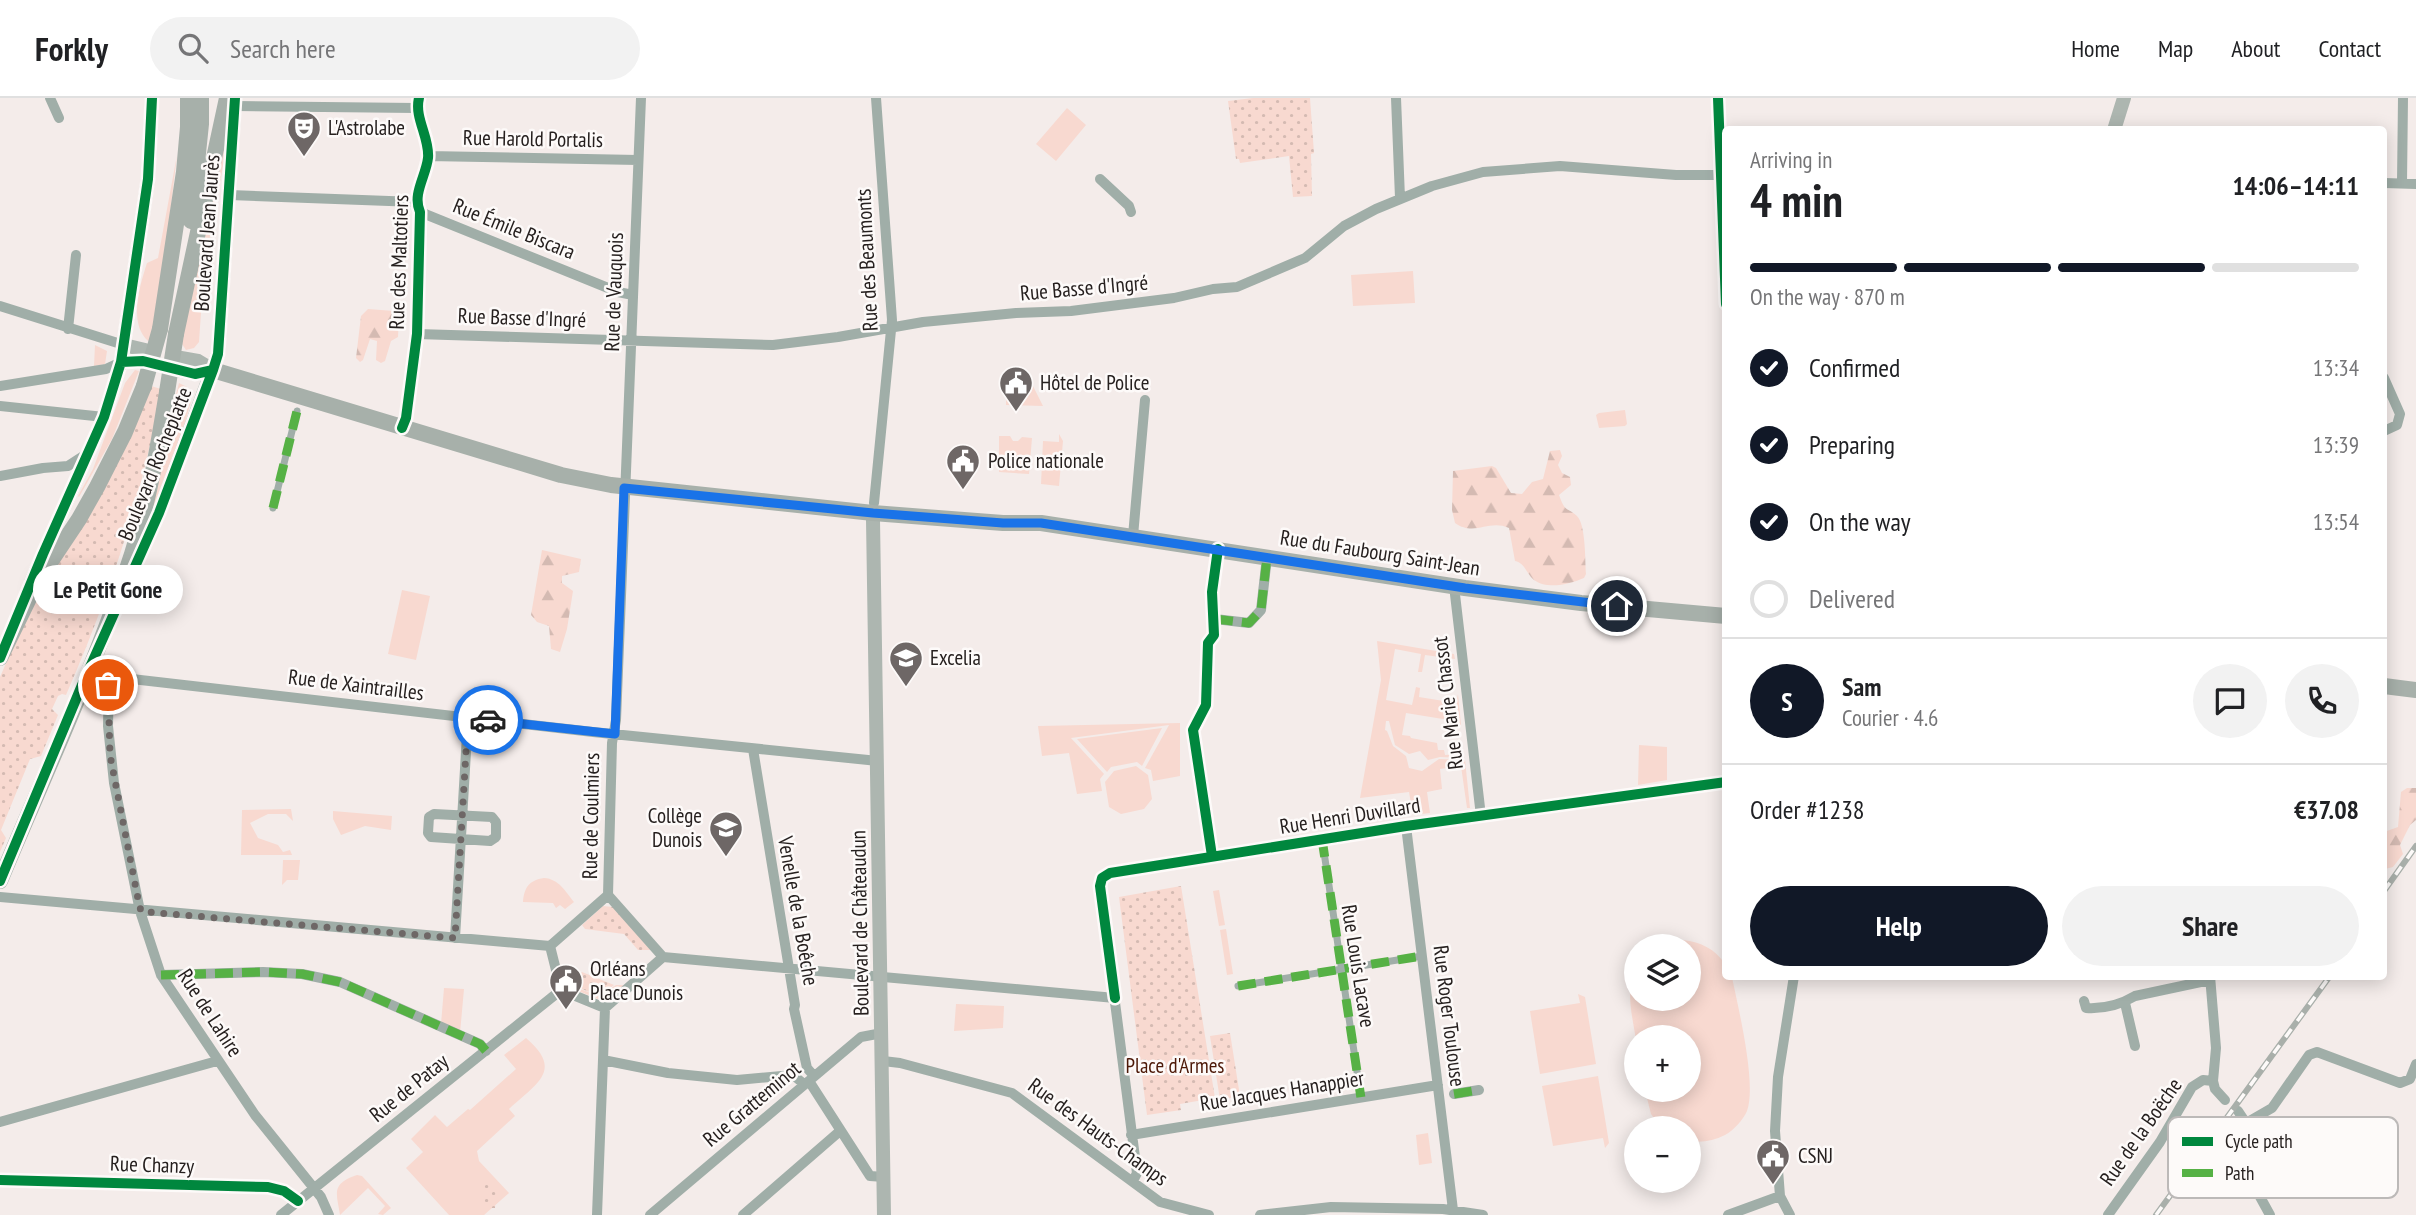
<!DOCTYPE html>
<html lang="en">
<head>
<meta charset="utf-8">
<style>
  :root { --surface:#fff; --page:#f2f2f2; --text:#202124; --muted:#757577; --line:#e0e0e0; --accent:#111827 }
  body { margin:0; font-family:"PT Sans Narrow",sans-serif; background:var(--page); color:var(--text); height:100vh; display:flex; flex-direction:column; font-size:26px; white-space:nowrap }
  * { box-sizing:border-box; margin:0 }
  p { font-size:23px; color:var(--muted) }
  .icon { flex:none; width:38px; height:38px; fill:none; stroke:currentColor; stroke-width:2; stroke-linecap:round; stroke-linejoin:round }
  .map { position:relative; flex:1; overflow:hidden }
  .sheet { position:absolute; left:1722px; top:28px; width:665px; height:854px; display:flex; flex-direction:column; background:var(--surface); border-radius:7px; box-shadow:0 4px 18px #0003 }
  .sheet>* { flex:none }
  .fabs { position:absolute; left:1624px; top:836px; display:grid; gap:14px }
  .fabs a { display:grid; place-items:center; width:77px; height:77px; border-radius:50%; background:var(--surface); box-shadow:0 4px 18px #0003; font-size:35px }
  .pin { position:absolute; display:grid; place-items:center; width:60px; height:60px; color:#fff; margin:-30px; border:4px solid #fff; border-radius:50%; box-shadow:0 2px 7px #0007 }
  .courier { position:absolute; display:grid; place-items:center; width:70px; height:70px; margin:-35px; border:5px solid #1a73e8; border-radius:50%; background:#fff; color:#222; box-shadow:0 2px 9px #0007 }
  .bubble { position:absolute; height:49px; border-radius:24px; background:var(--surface); box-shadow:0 4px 18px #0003; font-size:23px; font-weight:700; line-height:49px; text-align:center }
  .overview em { font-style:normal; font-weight:700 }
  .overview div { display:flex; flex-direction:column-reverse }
  .overview { display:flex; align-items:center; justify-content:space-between; height:119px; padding:0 28px }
  h1 { font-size:46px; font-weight:700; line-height:52px }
  .bar { display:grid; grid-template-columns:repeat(4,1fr); gap:10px 7px; align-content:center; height:84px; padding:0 28px }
  .bar i { height:9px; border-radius:5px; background:var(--line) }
  .bar .current { background:var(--accent) }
  .bar p { grid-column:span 4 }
  .line { display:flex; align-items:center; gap:18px; padding:0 28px; border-top:2px solid var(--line) }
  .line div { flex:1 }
  .round { display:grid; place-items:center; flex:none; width:74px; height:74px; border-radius:37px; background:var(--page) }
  ol { padding:0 28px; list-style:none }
  li { display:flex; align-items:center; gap:21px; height:77px }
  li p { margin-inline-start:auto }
  li .icon { padding:7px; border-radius:50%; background:var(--accent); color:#fff; stroke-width:4 }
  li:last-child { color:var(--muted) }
  li i { width:38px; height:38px; border:4px solid var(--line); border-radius:50% }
  .action { display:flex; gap:14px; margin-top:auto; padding:14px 28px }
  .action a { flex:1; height:80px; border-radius:42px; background:var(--accent); color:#fff; font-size:28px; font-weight:700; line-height:80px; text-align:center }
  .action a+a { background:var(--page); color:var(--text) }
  header { display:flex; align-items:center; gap:42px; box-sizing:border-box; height:98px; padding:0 35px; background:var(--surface); border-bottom:2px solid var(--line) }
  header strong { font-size:33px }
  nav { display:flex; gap:38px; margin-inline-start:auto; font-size:24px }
  .search { width:490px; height:63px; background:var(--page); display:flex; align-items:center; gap:18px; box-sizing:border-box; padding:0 24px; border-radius:38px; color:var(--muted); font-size:26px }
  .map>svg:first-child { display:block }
  .green { fill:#f8d9d0 }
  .forest { fill:url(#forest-firs) }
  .park { fill:url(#park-dots) }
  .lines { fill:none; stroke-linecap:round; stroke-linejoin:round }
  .pedestrian { stroke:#a0aea8; stroke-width:7 }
  .minor { stroke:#a0aea8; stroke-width:10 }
  .secondary { stroke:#adb6b0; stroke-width:14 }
  .primary { stroke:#a7b0aa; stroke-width:16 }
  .rail-casing { stroke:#a9afaa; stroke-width:6 }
  .rail { stroke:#fdfaf9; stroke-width:3.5; stroke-dasharray:10; stroke-linecap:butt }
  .primary-bridge { stroke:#a7b0aa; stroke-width:16 }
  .quiet { stroke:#56b145; stroke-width:9; stroke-dasharray:18 9; stroke-linecap:butt }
  .cycleway-casing { stroke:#fdfaf9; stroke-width:15 }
  .cycleway { stroke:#00873e; stroke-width:10 }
  .done { stroke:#6e6766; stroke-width:7; stroke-dasharray:0 12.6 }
  .route { stroke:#1a73e8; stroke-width:9 }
  .labels { text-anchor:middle; stroke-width:5; stroke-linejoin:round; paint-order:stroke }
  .poi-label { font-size:21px; fill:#26201f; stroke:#fdfaf9; text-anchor:start }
  .street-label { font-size:21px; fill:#26201f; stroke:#fdfaf9 }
  .park-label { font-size:21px; fill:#4c1807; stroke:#fdfaf9 }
  .key { fill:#fdfaf9; stroke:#bcb9b8; stroke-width:2 }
  .key-label { font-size:19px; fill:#26201f }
</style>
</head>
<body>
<header>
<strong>Forkly</strong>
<div class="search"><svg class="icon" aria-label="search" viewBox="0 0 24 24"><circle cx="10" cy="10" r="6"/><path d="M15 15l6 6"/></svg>Search here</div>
<nav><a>Home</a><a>Map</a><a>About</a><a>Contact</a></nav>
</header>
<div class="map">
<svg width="2416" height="1117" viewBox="0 0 2416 1117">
  <defs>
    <pattern id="forest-firs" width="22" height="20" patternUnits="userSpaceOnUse" patternTransform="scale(1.75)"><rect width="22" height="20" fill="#f8d9d0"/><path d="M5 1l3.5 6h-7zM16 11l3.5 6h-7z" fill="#d4bab2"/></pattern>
    <pattern id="park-dots" width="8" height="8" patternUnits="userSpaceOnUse" patternTransform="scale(1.75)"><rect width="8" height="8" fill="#f8d9d0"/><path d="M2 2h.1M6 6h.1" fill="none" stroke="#d4bab2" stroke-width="1.8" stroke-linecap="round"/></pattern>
  </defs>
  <rect width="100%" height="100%" fill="#f4ecea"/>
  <path class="green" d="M1067,10L1086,27L1056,63L1036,46Z
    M224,42H228L204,170L199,244L194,250L186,252L182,246L184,223Z
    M177,57L161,192L150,242L148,243C128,225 140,187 147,165L158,160Z
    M1413,173L1415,205L1353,208L1351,177Z
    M95,247L107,253L105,266L94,268Z
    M135,272L139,273L112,341L79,399L78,398L93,371L125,285Z
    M1027,276L1043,308L1006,307V277Z
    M179,285L187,289L191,303L184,329L147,427L168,328L175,322L176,313L172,312Z
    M1625,312L1627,326L1625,328L1599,330L1596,317L1599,315Z
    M1059,336L1063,343L1059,388L1041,386L1043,343L1059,344Z
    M999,338H1010L1013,343H1018L1022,339L1032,340L1029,376L999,374Z
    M402,492L430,498L416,562L388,556Z
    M1377,543L1454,556L1455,561L1425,557L1422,574H1418L1421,556L1395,551L1386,602L1412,607L1416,589L1420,590L1419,599L1456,605L1458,596L1461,627H1456L1455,623L1406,615L1402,637L1410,638L1411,640L1437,645L1438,652H1444L1445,657L1458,656L1459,653L1463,652L1464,660L1440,659L1428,662L1420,653L1409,656L1395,647L1389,623H1386L1385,632L1387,633L1393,648L1406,658L1409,670L1422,673L1439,661L1465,662L1470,710H1467L1461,668L1440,671L1442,691L1427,694L1430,715L1413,717L1409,694L1360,700L1381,582Z
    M1180,625V678L1153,683L1151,672L1145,670L1169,627L1071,640L1104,676L1100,681L1102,693L1077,696L1069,655L1042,658L1038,628Z
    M1162,630L1142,668L1137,664L1111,669L1107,674L1077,641Z
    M1639,647L1667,649V682L1638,687Z
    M1136,668L1148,677L1152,701L1144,711L1121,716L1109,709L1105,684L1114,673Z
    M291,711L293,723L286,716H268L250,725L258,740L278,747L283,754L290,752L292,757H241L242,712Z
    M333,713L392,718L391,732L365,728L341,737L333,721Z
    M283,762H300L298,782H287L282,787Z
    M544,780C559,781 565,793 574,804L565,811L560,807L556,810L553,805L523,804C524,790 529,782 544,780Z
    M1219,792L1225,827L1219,828L1213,793Z
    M1226,831L1233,876L1227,877L1220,832Z
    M1683,842C1701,844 1715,851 1725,866L1726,878L1732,879C1738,909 1757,986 1747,1013C1743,1022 1734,1032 1725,1037C1713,1043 1702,1045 1689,1043V1031H1662L1651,1016L1645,992H1689V940H1636V942C1632,916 1625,893 1636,868V901H1689V849H1656L1670,843Z
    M562,875H564L567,886L599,898L616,887H624L603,903L566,888Z
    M444,890L464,891L460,935L441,926Z
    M1578,896L1585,899L1596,966L1540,976L1530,913L1580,905Z
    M956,906L1004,908L1003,930L954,933Z
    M526,940C565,973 535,986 509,1011L515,1018L477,1053L479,1063L509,1095L484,1117H449L406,1070L423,1054L411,1041L435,1017L447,1029L468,1011L470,1012L516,971L504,957Z
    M1598,978L1609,1045L1605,1050L1603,1040L1553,1048L1542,988Z
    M1428,1035L1432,1065L1419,1067L1416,1037Z
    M357,1077L362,1078L391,1110L383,1117L378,1116L385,1108L368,1090L340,1117C337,1096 330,1086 357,1077Z"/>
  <path class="forest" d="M368,211L394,213L399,218L398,239L391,243L385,263L381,265L376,262L377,243L370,241L363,262L360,264L356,260L361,218Z
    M1560,352L1562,358L1558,367L1562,375L1570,379L1571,387L1559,397C1566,416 1566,408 1577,418C1586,427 1585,463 1586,476L1584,480C1570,486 1548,492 1534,482C1526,475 1525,465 1515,463L1509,430C1488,421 1475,439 1455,425L1452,412L1453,373L1492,368L1496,370L1511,395L1522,396L1532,384L1543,381L1550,353Z
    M542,452L581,461L579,474L562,478V485L573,493L567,531L560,554L551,551L549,528L537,524L531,517Z
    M2407,690H2416V722L2410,727L2400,747L2403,756L2393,769L2385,771L2384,769V734L2398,729L2401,694Z"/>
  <path class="park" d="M1253,0H1310L1314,55L1311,56L1312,98L1293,99L1289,58L1240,65L1239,61H1236L1228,3Z
    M151,288L161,291C142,401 110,496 66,597L62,596L58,598L52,611L58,617L41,658L30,661L1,732L6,740L0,754V579L35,499Z
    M1181,788L1215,1000L1180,1006L1181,1012L1147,1017L1119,799Z
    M603,808L613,809L651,852H638L624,836L585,831L582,827Z
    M582,874L614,887L599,898L568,885L567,882H574Z
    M1230,935L1240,998L1220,1002L1210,938Z
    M483,1083L496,1092L495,1110H483Z"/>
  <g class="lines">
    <path class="pedestrian" d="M273,410L297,313
      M1322,741L1361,1000
      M1238,888L1422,858"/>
    <path class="minor" d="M50,0L59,20
      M1396,0L1400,100
      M1718,0L1726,206
      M235,8L416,10
      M428,58L638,62
      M1100,81L1129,108L1131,114
      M2384,85L2416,86
      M2402,85L2403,0
      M230,97L416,104
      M420,114L618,194L633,197
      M0,208L124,247
      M68,231L76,157
      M417,236L773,247L838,239L923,224L1016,215L1071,213L1174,200L1213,191L1237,189L1305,160L1344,128L1376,111L1432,88L1483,74L1560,68L1676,77H1726
      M2384,280L2400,316L2397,327L2384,333
      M0,288L106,271L121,264
      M0,308L104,319
      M402,330L406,320L417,236L420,114C412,96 426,78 428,60C430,40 414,20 419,0
      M0,378L43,370L68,368L85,357
      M874,405L892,222L876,0
      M1133,438L1145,302
      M1454,488L1481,718
      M1215,521L1249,525L1261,512L1267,459
      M109,579L108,628L114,685L140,813L161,877L255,1017L321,1099L329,1117
      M84,586L97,577L593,634L878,663
      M753,651L795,907L794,911L807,970L814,978
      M434,716L492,719L496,724V739L490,743L431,739L428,735L429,719Z
      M1406,728L1453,1112
      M1212,758L1193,632L1206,607L1208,545L1214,537L1212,494L1218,451
      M608,797L612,645L616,622L641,0
      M608,797L663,859
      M0,799L550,848
      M455,840L468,620
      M550,848L608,797
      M550,848L561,892
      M663,859L1115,900
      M161,877L263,874L302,876L340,884L480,946L486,953
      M2210,878L2216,950L2213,983L2215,991L2225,1002
      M561,892L605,910
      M2084,903L2086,910C2103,911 2120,907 2135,898L2210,882
      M2125,905L2135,948
      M605,910L663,859
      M603,962L668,975L737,982L793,977L804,986
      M883,963L900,965L1012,995L1160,1104L1209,1117
      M809,983L870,1078L884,1079
      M1454,996L1479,992
      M2238,1013L2246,1025L2253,1086L2270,1117
      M0,1024L217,963
      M2246,1025L2272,1010L2309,957L2317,954L2400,985L2410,981L2416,966
      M1131,1037L1438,987
      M0,1082L268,1089L284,1093L298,1103
      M1133,1083L1137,1075L1100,788L1102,780L1106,777L1406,728L1726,684
      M281,1117L561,892
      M597,1117L605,910
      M650,1117L861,939L882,935
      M743,1117L840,1033
      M1260,1117L1331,1109L1443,1111L1483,1117
      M1728,1117L1780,1098
      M1790,1117L1780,1098L1775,1033L1778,979L1794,878
      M2108,1117L2160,1044L2192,989L2203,982L2213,983"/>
    <path class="secondary" d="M2114,32L2124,0
      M124,247L145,252
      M181,260L198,263L213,272
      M121,264L143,263
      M177,272L195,276L213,272
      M873,422L884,1117
      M134,471L159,415L218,256L235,0
      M31,484L104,319L121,264L148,81L152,0"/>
    <path class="primary" d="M191,123L201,26V0
      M160,231L184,74L188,29V0
      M176,236L227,0
      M213,272L561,377L611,387L873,415L1003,425H1041L1465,490L1581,505L1726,518
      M0,560L37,484L79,421L97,389L125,334L144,288
      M2384,588L2416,592
      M0,783C45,675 96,567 132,456C149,403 158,349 167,294"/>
    <g class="rail-casing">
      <path id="rail" d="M2384,793L2416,748
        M2156,1117L2330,878"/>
    </g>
    <use href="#rail" class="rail"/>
    <path class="primary-bridge" d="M144,288L160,231
      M167,294L176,236"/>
    <path class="quiet" d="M273,410L297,313
      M1215,521L1249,525L1261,512L1267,459
      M1322,741L1361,1000
      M161,877L263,874L302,876L340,884L480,946L486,953
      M1238,888L1422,858
      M1454,996L1479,992"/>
    <g class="cycleway-casing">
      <path id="cycleway" d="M1718,0L1726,206
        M121,264L143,263L195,276L213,272
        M402,330L406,320L417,236L420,114C412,96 426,78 428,60C430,40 414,20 419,0
        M0,560L43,456L104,319L121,264L148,81L152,0
        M1212,758L1193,632L1206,607L1208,545L1214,537L1212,494L1218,451
        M0,783L82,587L159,415L213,272L218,256L235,0
        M1115,900L1100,788L1102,780L1110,775L1406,728L1726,684
        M0,1082L268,1089L284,1093L298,1103"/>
    </g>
    <use href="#cycleway" class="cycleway"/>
  </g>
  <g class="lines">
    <path class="done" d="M108,587L110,657L139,806L141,813L159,815L455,840L468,620L488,622"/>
    <path class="route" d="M488,622L615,636L624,390L873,415L1003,425H1041L1465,490L1617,508"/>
  </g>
  <defs>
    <g id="theatre-pin" transform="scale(1.75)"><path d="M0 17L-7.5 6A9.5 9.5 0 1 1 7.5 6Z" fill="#6e6766" stroke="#fdfaf9"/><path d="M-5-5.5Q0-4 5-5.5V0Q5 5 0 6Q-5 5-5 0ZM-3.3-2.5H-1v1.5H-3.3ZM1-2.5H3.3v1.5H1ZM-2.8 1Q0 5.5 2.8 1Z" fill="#fff"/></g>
    <g id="civic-pin" transform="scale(1.75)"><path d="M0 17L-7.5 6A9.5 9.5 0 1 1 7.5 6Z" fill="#6e6766" stroke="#fdfaf9"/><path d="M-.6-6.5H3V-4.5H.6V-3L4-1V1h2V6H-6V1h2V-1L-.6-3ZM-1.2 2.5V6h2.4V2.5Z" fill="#fff"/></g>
    <g id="university-pin" transform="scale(1.75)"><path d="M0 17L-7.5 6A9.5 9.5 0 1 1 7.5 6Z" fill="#6e6766" stroke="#fdfaf9"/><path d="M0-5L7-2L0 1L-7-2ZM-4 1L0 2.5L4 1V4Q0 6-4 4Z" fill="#fff"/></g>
    <g id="school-pin" transform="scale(1.75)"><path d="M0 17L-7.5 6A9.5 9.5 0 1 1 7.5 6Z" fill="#6e6766" stroke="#fdfaf9"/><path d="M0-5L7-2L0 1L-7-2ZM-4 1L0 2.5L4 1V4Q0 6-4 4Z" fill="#fff"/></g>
  </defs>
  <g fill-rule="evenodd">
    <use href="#theatre-pin" x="304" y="30"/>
    <use href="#civic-pin" x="1016" y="285"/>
    <use href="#civic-pin" x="963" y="363"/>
    <use href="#university-pin" x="906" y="560"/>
    <use href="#school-pin" x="726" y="730"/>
    <use href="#civic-pin" x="566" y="883"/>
    <use href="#civic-pin" x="1773" y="1058"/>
  </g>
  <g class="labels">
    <g class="poi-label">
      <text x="328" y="37">L'Astrolabe</text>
      <text x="1040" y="292">Hôtel de Police</text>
      <text x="988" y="370">Police nationale</text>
      <text x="930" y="567">Excelia</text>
      <text x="702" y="725" text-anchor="end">Collège<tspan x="702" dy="24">Dunois</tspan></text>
      <text x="590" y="878">Orléans<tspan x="590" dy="24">Place Dunois</tspan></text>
      <text x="1798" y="1065">CSNJ</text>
    </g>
    <g class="street-label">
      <text transform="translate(533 41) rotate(1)" y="7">Rue Harold Portalis</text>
      <text transform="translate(514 131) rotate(22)" y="7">Rue Émile Biscara</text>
      <text transform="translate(207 135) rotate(-86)" y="7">Boulevard Jean Jaurès</text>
      <text transform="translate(867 162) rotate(-93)" y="7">Rue des Beaumonts</text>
      <text transform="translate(399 164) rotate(-88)" y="7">Rue des Maltotiers</text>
      <text transform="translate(1084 190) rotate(-5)" y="7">Rue Basse d'Ingré</text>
      <text transform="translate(614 194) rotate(-88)" y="7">Rue de Vauquois</text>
      <text transform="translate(522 220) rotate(2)" y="7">Rue Basse d'Ingré</text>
      <text transform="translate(155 366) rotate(-68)" y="7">Boulevard Rocheplatte</text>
      <text transform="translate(1380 455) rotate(9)" y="7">Rue du Faubourg Saint-Jean</text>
      <text transform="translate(356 587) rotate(7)" y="7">Rue de Xaintrailles</text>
      <text transform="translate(1448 605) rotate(-97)" y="7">Rue Marie Chassot</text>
      <text transform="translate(591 718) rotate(-89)" y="7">Rue de Coulmiers</text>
      <text transform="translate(1350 718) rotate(-9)" y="7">Rue Henri Duvillard</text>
      <text transform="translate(798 813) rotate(80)" y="7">Venelle de la Boêche</text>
      <text transform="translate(860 825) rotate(-91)" y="7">Boulevard de Châteaudun</text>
      <text transform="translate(1358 868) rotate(81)" y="7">Rue Louis Lacave</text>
      <text transform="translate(210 915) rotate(57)" y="7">Rue de Lahire</text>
      <text transform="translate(1449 918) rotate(83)" y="7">Rue Roger Toulouse</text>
      <text transform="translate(409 990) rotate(-39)" y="7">Rue de Patay</text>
      <text transform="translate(1282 993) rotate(-9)" y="7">Rue Jacques Hanappier</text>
      <text transform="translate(752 1006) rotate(-40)" y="7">Rue Gratteminot</text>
      <text transform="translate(1098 1034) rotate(36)" y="7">Rue des Hauts-Champs</text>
      <text transform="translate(2141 1034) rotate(-55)" y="7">Rue de la Boëche</text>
      <text transform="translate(152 1067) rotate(2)" y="7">Rue Chanzy</text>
    </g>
    <g class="park-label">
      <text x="1175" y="975">Place d'Armes</text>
    </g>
  </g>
  <rect x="2168" y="1019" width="230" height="81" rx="10" class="key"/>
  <rect x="2182" y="1039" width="31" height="9" fill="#00873e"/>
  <rect x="2182" y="1071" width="31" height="8" fill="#56b145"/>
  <g class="key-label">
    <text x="2225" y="1050">Cycle path</text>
    <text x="2225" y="1082">Path</text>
  </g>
</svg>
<div class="fabs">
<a><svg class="icon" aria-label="layers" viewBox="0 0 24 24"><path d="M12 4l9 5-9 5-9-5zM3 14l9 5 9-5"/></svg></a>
<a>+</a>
<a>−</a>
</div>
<div class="pin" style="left:108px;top:587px;background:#ea580c"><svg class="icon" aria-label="bag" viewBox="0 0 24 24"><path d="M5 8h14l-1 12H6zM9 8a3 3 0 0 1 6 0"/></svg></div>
<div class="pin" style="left:1617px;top:508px;background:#1f2937"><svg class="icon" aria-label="home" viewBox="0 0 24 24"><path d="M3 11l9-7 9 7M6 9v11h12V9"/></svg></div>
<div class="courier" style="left:488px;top:622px"><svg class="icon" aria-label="car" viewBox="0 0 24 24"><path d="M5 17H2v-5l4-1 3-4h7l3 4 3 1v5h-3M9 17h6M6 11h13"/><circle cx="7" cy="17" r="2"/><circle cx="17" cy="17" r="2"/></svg></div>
<div class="bubble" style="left:33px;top:467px;width:150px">Le Petit Gone</div>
<section class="sheet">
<div class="overview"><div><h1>4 min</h1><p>Arriving in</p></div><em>14:06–14:11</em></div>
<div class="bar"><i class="current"></i><i class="current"></i><i class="current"></i><i></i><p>On the way · 870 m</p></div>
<ol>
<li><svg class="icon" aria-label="check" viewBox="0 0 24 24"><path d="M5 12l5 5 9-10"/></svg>Confirmed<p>13:34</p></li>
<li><svg class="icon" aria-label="check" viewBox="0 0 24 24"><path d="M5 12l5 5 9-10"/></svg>Preparing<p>13:39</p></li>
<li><svg class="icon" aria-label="check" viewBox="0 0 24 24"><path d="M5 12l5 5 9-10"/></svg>On the way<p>13:54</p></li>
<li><i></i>Delivered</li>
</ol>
<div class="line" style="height:126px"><b class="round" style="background:var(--accent);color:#fff">S</b><div><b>Sam</b><p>Courier · 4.6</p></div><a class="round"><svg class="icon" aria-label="chat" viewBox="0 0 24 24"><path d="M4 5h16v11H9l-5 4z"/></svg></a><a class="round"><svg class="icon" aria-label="phone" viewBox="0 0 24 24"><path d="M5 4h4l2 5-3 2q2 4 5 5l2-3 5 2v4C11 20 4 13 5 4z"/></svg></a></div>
<div class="line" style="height:91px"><div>Order #1238</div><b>€37.08</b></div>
<div class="action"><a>Help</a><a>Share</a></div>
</section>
</div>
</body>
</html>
